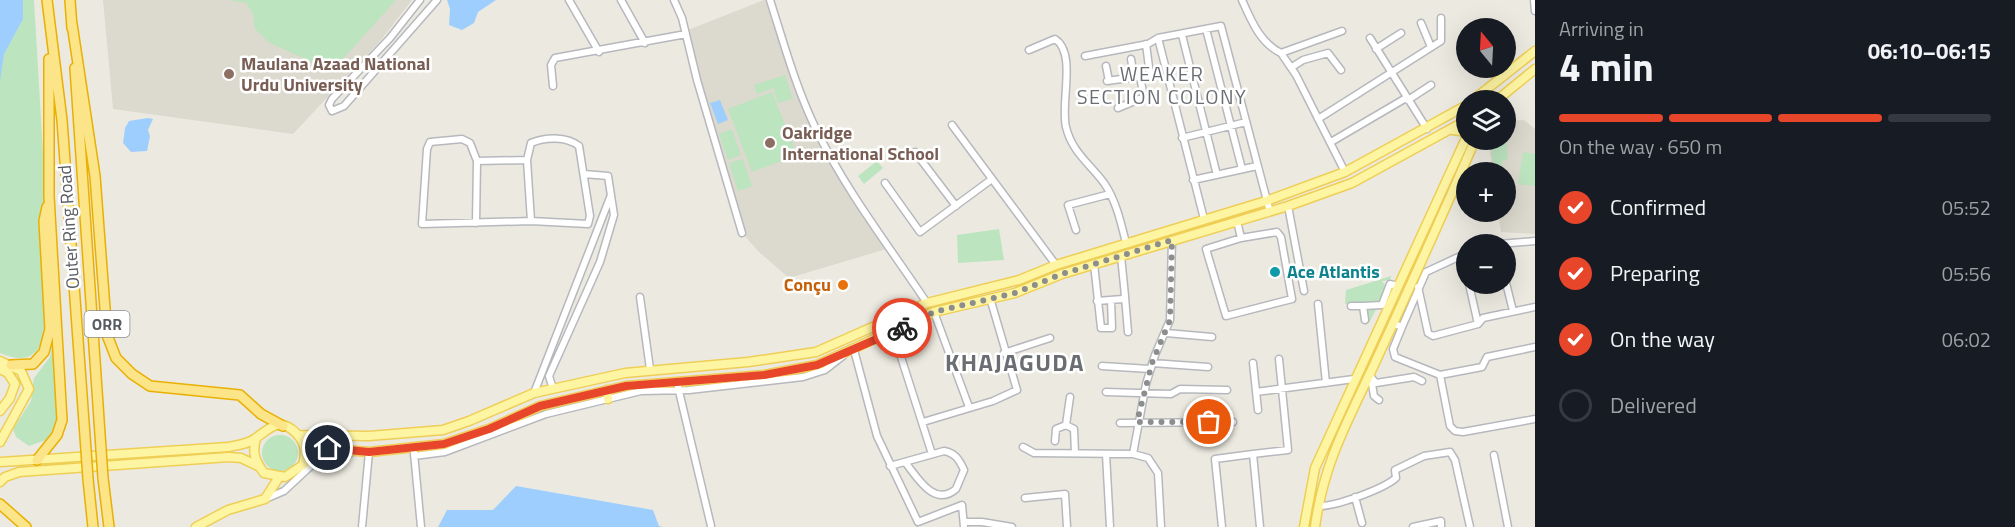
<!DOCTYPE html>
<html lang="en">
<head>
<meta charset="utf-8">
<style>
  :root { --surface:#171b24; --page:#20242c; --text:#f1f3f6; --muted:#9ea1a6; --line:#363941; --accent:#e7462b }
  body { margin:0; font-family:"Titillium Web",sans-serif; background:var(--page); color:var(--text); height:100vh; display:flex; flex-direction:column; font-size:22px; white-space:nowrap }
  * { box-sizing:border-box; margin:0 }
  p { font-size:20px; color:var(--muted) }
  .icon { flex:none; width:33px; height:33px; fill:none; stroke:currentColor; stroke-width:2; stroke-linecap:round; stroke-linejoin:round }
  .map { position:relative; flex:1; overflow:hidden }
  .details { display:flex; flex-direction:column; background:var(--surface); width:480px }
  .details>* { flex:none }
  .needle { width:39px; rotate:342deg }
  .tools { position:absolute; left:1456px; top:18px; display:grid; gap:12px }
  .tools a { display:grid; place-items:center; width:60px; height:60px; border-radius:50%; background:var(--surface); box-shadow:0 6px 24px #0002; font-size:30px }
  .pin { position:absolute; display:grid; place-items:center; width:51px; height:51px; color:#fff; margin:-26px; border:3px solid #fff; border-radius:50%; box-shadow:0 2px 6px #0007 }
  .courier { position:absolute; display:grid; place-items:center; width:60px; height:60px; margin:-30px; border:4px solid #e7462b; border-radius:50%; background:#fff; color:#222; box-shadow:0 2px 8px #0007 }
  .head em { font-style:normal; font-weight:700 }
  .head div { display:flex; flex-direction:column-reverse }
  .head { display:flex; align-items:center; justify-content:space-between; height:102px; padding:0 24px }
  h1 { font-size:39px; font-weight:700; line-height:45px }
  .bar { display:grid; grid-template-columns:repeat(4,1fr); gap:9px 6px; align-content:center; height:72px; padding:0 24px }
  .bar i { height:8px; border-radius:4px; background:var(--line) }
  .bar .on { background:var(--accent) }
  .bar p { grid-column:span 4 }
  ol { padding:0 24px; list-style:none }
  li { display:flex; align-items:center; gap:18px; height:66px }
  li p { margin-inline-start:auto }
  li .icon { padding:6px; border-radius:50%; background:var(--accent); color:#fff; stroke-width:4 }
  li:last-child { color:var(--muted) }
  li i { width:33px; height:33px; border:3px solid var(--line); border-radius:50% }
  main { display:flex; flex:1; min-height:0 }
  .map>svg:first-child { display:block }
  .education { fill:#dcd9ce }
  .green { fill:#bce4bf }
  .water { fill:#9ecefe }
  .lines { fill:none; stroke-linecap:round; stroke-linejoin:round }
  .minor-casing { stroke:#b6b8bd; stroke-width:9 }
  .major-casing { stroke:#efce56; stroke-width:11 }
  .highway-casing { stroke:#e9b003; stroke-width:12 }
  .minor { stroke:#fff; stroke-width:6 }
  .major { stroke:#fef5a3; stroke-width:8 }
  .highway { stroke:#fbe588; stroke-width:9 }
  .highway-bridge-casing { stroke:#e9b003; stroke-width:12; stroke-linecap:butt }
  .highway-bridge { stroke:#fbe588; stroke-width:9 }
  .done { stroke:#8c8e8d; stroke-width:6; stroke-dasharray:0 10.8 }
  .route { stroke:#e7462b; stroke-width:8 }
  .education-dot { fill:#8d6e63; stroke:#fff; stroke-width:2 }
  .culture-dot { fill:#0f9aa8; stroke:#fff; stroke-width:2 }
  .food-dot { fill:#e8710a; stroke:#fff; stroke-width:2 }
  .labels { text-anchor:middle; stroke-width:5; stroke-linejoin:round; paint-order:stroke }
  .shield { fill:#fff; stroke:#8b8d90; stroke-width:1.5 }
  .shield-label { font-size:16px; font-weight:bold; fill:#595c61 }
  .education-label { font-size:18px; font-weight:bold; fill:#785e54; stroke:#fff; text-anchor:start }
  .street-label { font-size:18px; fill:#595c61; stroke:#fff }
  .culture-label { font-size:18px; font-weight:bold; fill:#0d838f; stroke:#fff; text-anchor:start }
  .food-label { font-size:18px; font-weight:bold; fill:#c56008; stroke:#fff; text-anchor:end }
  .neighbourhood-label { font-size:20px; letter-spacing:1.5px; fill:#6a6e73; stroke:#fff }
  .district-label { font-size:24px; font-weight:bold; letter-spacing:1.5px; fill:#6a6e73; stroke:#fff }
</style>
</head>
<body>
<main>
<div class="map">
<svg width="1535" height="527" viewBox="0 0 1535 527">
  <rect width="100%" height="100%" fill="#eceae0"/>
  <path class="education" d="M103,0H412L381,40L293,134L113,109Z
    M764,0H770L817,131L890,248L789,278L759,252L742,233L686,34L688,30Z
    M1524,120L1535,129V234L1501,232L1498,212H1506V172H1493L1488,140H1506V121Z"/>
  <path class="green" d="M0,0H34L43,153L46,329C39,357 27,364 0,353Z
    M229,0H396L332,71L270,43L255,29L253,14L246,3Z
    M785,75L793,99L778,103L773,88L757,94L754,85Z
    M772,92L797,155L752,172L728,109Z
    M732,129L741,155L728,160L719,134Z
    M1491,140H1506L1508,160L1502,161L1503,172H1494Z
    M1523,152L1535,154V186L1518,184Z
    M743,159L752,186L738,191L729,163Z
    M877,161L883,168L864,184L858,176Z
    M999,229L1004,260L958,263L957,235Z
    M1391,276L1390,280L1382,281L1387,288L1369,323L1361,303L1345,304L1346,290Z
    M54,334L60,412L49,439L29,446L16,437L13,429L31,401L34,378L50,357Z
    M262 453a18 18 0 1 1 36 0a18 18 0 1 1-36 0Z"/>
  <path class="water" d="M0,0H23V19L4,54L0,81Z
    M447,0H496L478,12L474,23L462,30L449,25L450,9Z
    M720,100L728,120L718,124L710,103Z
    M148,118L153,119L148,130L150,136L147,151L131,152L123,143L125,128L129,121Z
    M516,486L653,510L659,526L663,527H438L447,510H493Z"/>
  <g class="lines">
    <g class="minor-casing">
      <path id="minor" d="M420,0L390,38L332,99L329,105L332,111L344,106L437,0
        M569,0L599,52
        M621,0L645,43
        M674,0L682,18L697,80L742,233
        M770,0C784,44 796,88 816,129C846,191 889,246 927,303
        M1242,0C1251,20 1260,43 1281,53
        M1534,0L1535,11
        M1421,23L1431,47
        M1206,29L1242,169
        M1342,31L1281,53L1296,75L1345,172
        M1182,35L1217,175
        M1370,38L1427,129
        M1376,49L1401,33
        M1029,50L1055,39C1077,53 1060,103 1066,127C1072,152 1089,163 1104,183C1116,200 1121,223 1126,243
        M1085,56L1148,44L1158,38
        M1131,59L1134,77
        M1106,66L1109,81
        M1292,67L1303,60L1328,53L1341,70
        M1107,81L1150,75L1146,44
        M553,86L551,65L555,58L686,34
        M1408,100L1431,85
        M1118,108L1144,97L1140,77
        M1318,119L1441,41V18
        M952,125L1056,265
        M1182,138L1246,122
        M1331,142L1406,98
        M915,152L956,206
        M477,161L527,160L531,221L588,224L590,216L579,146C566,136 545,137 531,143L527,160
        M584,174L608,176
        M1193,180L1257,166
        M885,183L920,232L992,179
        M1288,206L1304,291
        M1204,219L1158,38L1221,26L1270,212
        M1237,221L1241,238L1277,232L1281,237L1292,299L1226,316L1206,249L1241,238
        M476,223L477,161L470,143L462,139L430,142L427,149L422,224L531,221
        M1076,230L1068,205L1110,194
        M1499,244L1535,241
        M1463,255L1467,273
        M1094,264L1101,328H1112L1111,300
        M1506,283L1513,311
        M1469,284L1478,324
        M1418,287L1428,333L1433,336L1478,324L1483,318L1535,307
        M640,297L650,369
        M1125,297L1128,332
        M1097,301L1123,299L1125,296L1121,256
        M1318,304L1326,383
        M1351,306H1363
        M934,312L969,407
        M1365,320L1363,306L1382,305L1390,284L1398,286
        M1392,323L1402,327L1393,349L1395,357L1440,375L1450,426L1455,431L1463,432L1535,419
        M1402,327L1426,272L1467,253
        M893,332L932,454
        M1166,333L1212,337
        M854,350L877,436L918,522L962,505L964,527
        M1004,353L1050,338
        M1152,363L1208,367
        M1253,363L1258,410
        M1102,366L1150,369
        M1369,375L1376,383L1414,377L1422,381
        M1440,375L1482,367L1487,357L1535,347
        M1372,384L1374,396L1379,400
        M678,387L711,526
        M553,389L549,376L600,262L614,215L608,176
        M1106,392L1171,394L1180,389L1227,390
        M1256,392L1354,379
        M534,393L611,195
        M923,422L993,401L1017,390L990,298
        M1120,423L1233,422
        M1066,425L1074,429L1075,453
        M1055,441L1056,429L1066,425L1070,397
        M1023,447L1034,453L1133,454L1148,458L1158,473L1161,527
        M414,453L421,527
        M1106,454L1110,527
        M1133,454L1146,384L1155,355L1170,320L1172,240
        M1494,455L1508,527
        M414,456L445,452L546,414L641,391L689,390L803,377L825,370L843,356
        M890,466L944,451C955,453 959,459 964,470L956,489C934,508 917,477 905,462
        M1355,497L1362,523
        M1025,498L1065,494L1067,527
        M265,499L284,491L313,464L345,457L353,451
        M1318,506C1335,507 1383,489 1396,478L1395,470L1424,456L1450,452L1455,460L1470,527
        M964,522H982L1012,527
        M362,527L369,452
        M1222,527L1215,459L1253,454
        M1260,527L1253,454L1288,450L1279,359
        M1413,527L1441,521V527"/>
    </g>
    <g class="major-casing">
      <path id="major" d="M1473,100L1535,51
        M1497,100L1535,69
        M0,361L21,371L29,389L0,442
        M0,369L8,373L15,384L10,398L0,411
        M607,390L608,399
        M298,435L369,436L443,430L469,421L534,393L625,373L748,362L816,352L927,303L1019,280L1056,265L1266,201L1345,172L1467,105
        M1,462L228,447C237,445 249,444 256,438C270,428 280,416 297,434C306,444 306,453 303,465L285,477L264,473C255,461 252,453 256,438
        M303,465L322,448L369,452L444,444L489,429L540,406L626,386L764,375L817,365L934,312L1015,293L1062,274L1288,206L1352,183L1467,120
        M0,482L5,477L19,472L229,457L241,458L258,466
        M196,527L228,510L265,499L279,477
        M1304,527L1315,468L1467,136L1466,132L1453,130
        M1315,527C1324,462 1347,423 1374,365C1408,291 1443,215 1475,140"/>
    </g>
    <g class="highway-casing">
      <path id="highway" d="M47,0L62,120L86,450
        M70,0L72,28
        M72,24L95,176L107,335L116,358L132,374L150,386L240,395L261,414L283,426
        M75,68L101,449
        M11,365L33,364L44,352L50,329L44,221L47,207
        M37,460L57,435L62,420L49,196V59
        M103,478L109,527
        M88,479L93,527
        M0,504L26,527"/>
    </g>
    <use href="#minor" class="minor"/>
    <use href="#major" class="major"/>
    <use href="#highway" class="highway"/>
    <g class="highway-bridge-casing">
      <path id="highway-bridge" d="M101,449L103,478
        M86,450L88,479"/>
    </g>
    <use href="#highway-bridge" class="highway-bridge"/>
  </g>
  <g class="lines">
    <path class="done" d="M902,328L934,312L1015,293L1062,274L1172,240L1170,320L1152,363L1137,422H1209"/>
    <path class="route" d="M328,448L369,452L444,444L489,429L540,406L626,386L764,375L817,365L902,328"/>
  </g>
  <g class="education-dot">
    <circle cx="229" cy="74" r="6"/>
    <circle cx="770" cy="143" r="6"/>
  </g>
  <circle class="culture-dot" cx="1275" cy="272" r="6"/>
  <circle class="food-dot" cx="843" cy="285" r="6"/>
  <g class="labels">
    <rect class="shield" x="84.5" y="311" width="45" height="26" rx="4.5"/>
    <g class="shield-label">
      <text x="107" y="330">ORR</text>
    </g>
    <g class="education-label">
      <text x="241" y="70">Maulana Azaad National<tspan x="241" dy="21">Urdu University</tspan></text>
      <text x="782" y="139">Oakridge<tspan x="782" dy="21">International School</tspan></text>
    </g>
    <g class="street-label">
      <text transform="translate(69 227) rotate(-94)" y="6">Outer Ring Road</text>
    </g>
    <g class="culture-label">
      <text x="1287" y="278">Ace Atlantis</text>
    </g>
    <g class="food-label">
      <text x="831" y="291">Conçu</text>
    </g>
    <g class="neighbourhood-label">
      <text x="1162" y="81">WEAKER<tspan x="1162" dy="23">SECTION COLONY</tspan></text>
    </g>
    <g class="district-label">
      <text x="1015" y="371">KHAJAGUDA</text>
    </g>
  </g>
</svg>
<div class="tools">
<a><svg class="needle" viewBox="-14 -14 28 28"><path d="M0-13l5 13h-10z" fill="#e53935"/><path d="M0 13l5-13h-10z" fill="#9ea1a6"/></svg></a>
<a><svg class="icon" aria-label="layers" viewBox="0 0 24 24"><path d="M12 4l9 5-9 5-9-5zM3 14l9 5 9-5"/></svg></a>
<a>+</a>
<a>−</a>
</div>
<div class="pin" style="left:1209px;top:422px;background:#ea580c"><svg class="icon" aria-label="bag" viewBox="0 0 24 24"><path d="M5 8h14l-1 12H6zM9 8a3 3 0 0 1 6 0"/></svg></div>
<div class="pin" style="left:328px;top:448px;background:#1f2937"><svg class="icon" aria-label="home" viewBox="0 0 24 24"><path d="M3 11l9-7 9 7M6 9v11h12V9"/></svg></div>
<div class="courier" style="left:902px;top:328px"><svg class="icon" aria-label="bike" viewBox="0 0 24 24"><circle cx="6" cy="16" r="4"/><circle cx="18" cy="16" r="4"/><path d="M6 16l4-8h5l3 8M10 8l3 8H6M13 5h3"/></svg></div>
</div>
<section class="details">
<div class="head"><div><h1>4 min</h1><p>Arriving in</p></div><em>06:10–06:15</em></div>
<div class="bar"><i class="on"></i><i class="on"></i><i class="on"></i><i></i><p>On the way · 650 m</p></div>
<ol>
<li><svg class="icon" aria-label="check" viewBox="0 0 24 24"><path d="M5 12l5 5 9-10"/></svg>Confirmed<p>05:52</p></li>
<li><svg class="icon" aria-label="check" viewBox="0 0 24 24"><path d="M5 12l5 5 9-10"/></svg>Preparing<p>05:56</p></li>
<li><svg class="icon" aria-label="check" viewBox="0 0 24 24"><path d="M5 12l5 5 9-10"/></svg>On the way<p>06:02</p></li>
<li><i></i>Delivered</li>
</ol>
</section>
</main>
</body>
</html>
